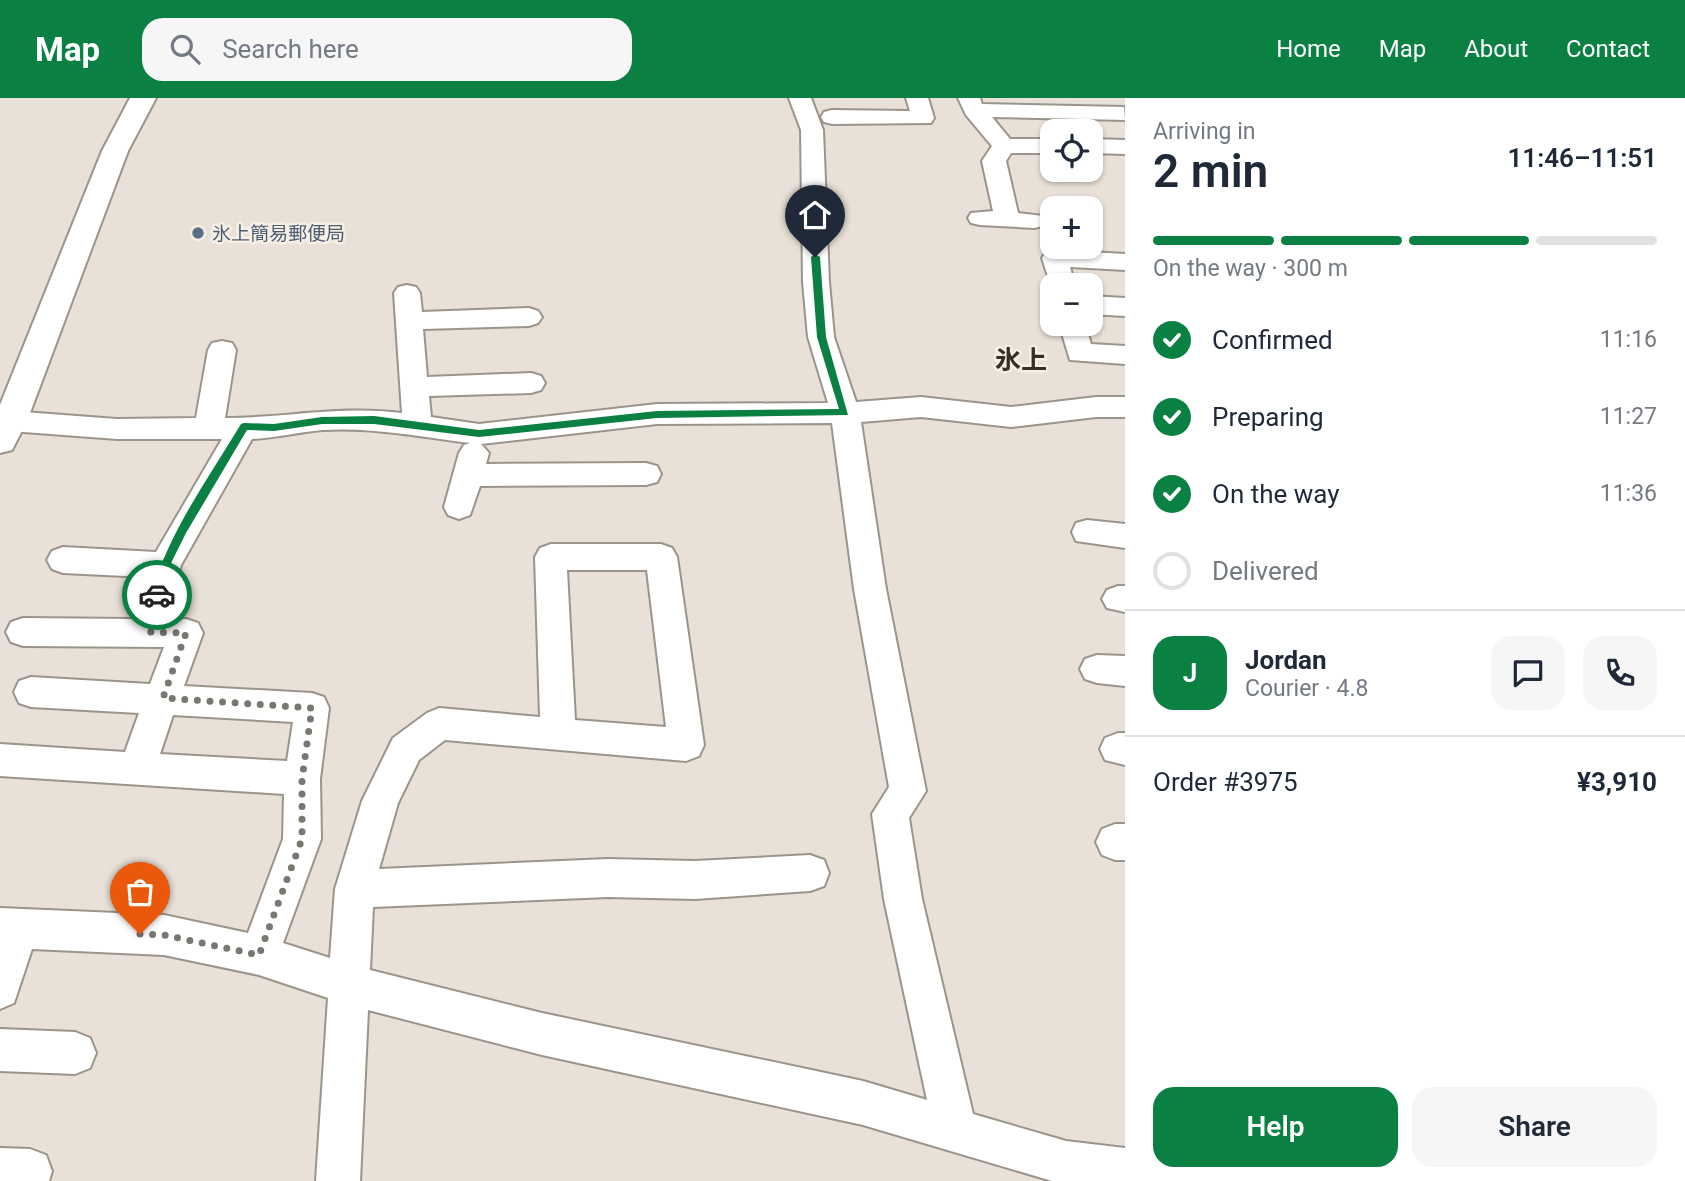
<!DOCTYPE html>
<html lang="en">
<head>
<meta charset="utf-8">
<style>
  :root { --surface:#fff; --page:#f6f6f7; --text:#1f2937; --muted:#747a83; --line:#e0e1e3; --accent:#0b8043 }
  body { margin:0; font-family:Roboto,"Noto Sans JP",sans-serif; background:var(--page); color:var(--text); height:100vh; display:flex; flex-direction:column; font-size:26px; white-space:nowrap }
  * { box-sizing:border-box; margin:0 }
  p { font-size:23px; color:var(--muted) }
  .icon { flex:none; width:38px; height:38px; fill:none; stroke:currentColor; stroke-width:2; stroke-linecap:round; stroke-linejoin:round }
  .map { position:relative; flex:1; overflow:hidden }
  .details { display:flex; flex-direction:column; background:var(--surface); width:560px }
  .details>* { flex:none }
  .fabs { position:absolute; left:1040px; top:21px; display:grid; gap:14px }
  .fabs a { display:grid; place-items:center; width:63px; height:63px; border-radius:14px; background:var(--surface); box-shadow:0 2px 5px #0004; font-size:35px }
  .pin { position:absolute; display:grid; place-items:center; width:60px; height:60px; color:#fff; margin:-72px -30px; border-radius:50% 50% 50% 0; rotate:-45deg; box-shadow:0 0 7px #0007 }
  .pin .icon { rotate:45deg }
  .courier { position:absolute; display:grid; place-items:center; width:70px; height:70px; margin:-35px; border:5px solid #0b8043; border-radius:50%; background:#fff; color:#222; box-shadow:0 2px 9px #0007 }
  .overview em { font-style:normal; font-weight:600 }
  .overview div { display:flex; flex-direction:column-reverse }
  .overview { display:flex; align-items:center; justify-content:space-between; height:119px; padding:0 28px }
  h1 { font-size:46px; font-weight:600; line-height:52px }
  .bar { display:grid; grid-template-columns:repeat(4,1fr); gap:10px 7px; align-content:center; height:84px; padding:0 28px }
  .bar i { height:9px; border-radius:5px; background:var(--line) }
  .bar .on { background:var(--accent) }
  .bar p { grid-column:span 4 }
  .line { display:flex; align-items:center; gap:18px; padding:0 28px; border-top:2px solid var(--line) }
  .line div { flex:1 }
  .round { display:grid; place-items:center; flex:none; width:74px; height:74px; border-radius:21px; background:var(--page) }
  ol { padding:0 28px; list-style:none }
  li { display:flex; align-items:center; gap:21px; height:77px }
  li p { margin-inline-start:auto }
  li .icon { padding:7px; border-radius:50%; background:var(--accent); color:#fff; stroke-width:4 }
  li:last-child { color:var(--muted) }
  li i { width:38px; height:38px; border:4px solid var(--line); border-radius:50% }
  .button { display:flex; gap:14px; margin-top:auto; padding:14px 28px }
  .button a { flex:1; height:80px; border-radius:21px; background:var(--accent); color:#fff; font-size:28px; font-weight:600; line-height:80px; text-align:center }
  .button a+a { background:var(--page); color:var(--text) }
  header { display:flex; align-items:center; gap:42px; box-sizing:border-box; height:98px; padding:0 35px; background:var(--accent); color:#fff }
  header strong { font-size:33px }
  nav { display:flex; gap:38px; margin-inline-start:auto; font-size:24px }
  .search { width:490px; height:63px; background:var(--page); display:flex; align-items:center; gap:18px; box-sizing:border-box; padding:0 24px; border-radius:21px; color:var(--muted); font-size:26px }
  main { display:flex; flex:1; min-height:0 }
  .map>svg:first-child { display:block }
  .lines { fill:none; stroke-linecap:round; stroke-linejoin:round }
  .minor-casing { stroke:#9b948a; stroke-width:4 }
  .tertiary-casing { stroke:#9b948a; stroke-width:4 }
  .minor { fill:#fff; fill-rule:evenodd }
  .tertiary { fill:#fff; fill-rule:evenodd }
  .route { fill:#0b8043 }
  .done { stroke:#7a7670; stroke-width:7; stroke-dasharray:0 12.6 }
  .service-dot { fill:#5c6f8a; stroke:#f6efe4; stroke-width:2.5 }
  .labels { text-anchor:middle; stroke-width:5; stroke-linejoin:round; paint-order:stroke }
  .far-service-label { font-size:19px; fill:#4e5e75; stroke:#f6efe4; text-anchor:start }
  .quarter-label { font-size:26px; font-weight:bold; fill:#352f27; stroke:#f6efe4 }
</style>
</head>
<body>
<header>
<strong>Map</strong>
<div class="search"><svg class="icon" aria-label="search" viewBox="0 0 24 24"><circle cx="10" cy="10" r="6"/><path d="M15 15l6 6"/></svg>Search here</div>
<nav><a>Home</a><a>Map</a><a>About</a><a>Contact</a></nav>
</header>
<main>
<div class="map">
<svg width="1125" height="1083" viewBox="0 0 1125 1083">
  <rect width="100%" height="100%" fill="#e9e1d7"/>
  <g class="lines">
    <g class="minor-casing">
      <path id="minor" d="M789,0H811L823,32L829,184L834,239L856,304L921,299L1011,309L1096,299H1125V319H1096L1011,329L921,319L861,324L886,491L926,693L909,720L922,801L973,1016L1066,1043L1125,1050V1083H1052L863,1027L542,957L368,912L360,1083H316L328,900L259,877L164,857L32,851L14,905L0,911V810L164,817L248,835L283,741L284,696L0,678V646L125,654L139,615L31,609L19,605L14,594L19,583L31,579L150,586L164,549L23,548L11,544L6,534L11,524L23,520L134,521L146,479L63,475L52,471L47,462L52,453L63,449L156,454L222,341H117L10,333L0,330V316L10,313L117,321L196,320L208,252L212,245L222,243L232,245L236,252L225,320C285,320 341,307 402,315L394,195L398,189L407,187L416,189L420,195L422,214L529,210L538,213L542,219L538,225L529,228L423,231L427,279L531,275L541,278L545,285L541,292L531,295L429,298L431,319L479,326L657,306L828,305L808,239L803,184L801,32ZM832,325L854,491L889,689L872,716L884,801L927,1002L863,983L542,915L370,872L373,809L608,799L695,801L810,793L824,788L829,775L824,762L810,757L695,763L608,761L379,771L398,705L419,662L445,642L686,663L699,658L704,647L677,459L672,450L661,446H551L540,450L535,459L540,619L439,610L427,615L393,640L362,703L335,791L330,860L283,845L321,741L320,681L329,610L324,599L312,595L184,588L203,535L198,525L186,521H167L181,467L252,341C276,340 299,334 323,332C372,329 422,339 470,345L464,347L459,355L444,409L448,417L459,421L470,417L480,388L646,387L657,384L661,376L657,368L646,365L486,366L489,355L481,346L657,326ZM567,472H647L666,629L575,622ZM173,617L293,624L287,663L160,656Z
        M906,0H928L934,20L931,25L832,26L824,24L821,19L824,14L832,12L910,13Z
        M958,0H980L982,6L1124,9L1125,22L992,19L1010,41H1052V55H1011L1006,63L1018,115L1043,118L1046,123L1043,128L1034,130L980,127L971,125L968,120L971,115L993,113L982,63L992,48L966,17Z
        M1090,41L1125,42V56L1090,55Z
        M1055,152L1125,156V172L1070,169L1075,187H1052V191L1042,160L1046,154Z
        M1090,198L1125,200V218L1090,216Z
        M1059,226H1085L1091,246L1125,248V266L1070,262Z
        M1087,422L1125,426V450L1076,443L1072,434L1076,425Z
        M1118,488H1125V514L1107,510L1102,501L1107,492Z
        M1097,557L1125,558V588L1097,585L1085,581L1080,571L1085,561Z
        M1118,635H1125V667L1105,662L1100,651L1105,640Z
        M1115,726H1125V762H1115L1102,757L1096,744L1102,731Z
        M0,931L75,934L90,940L96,955L90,970L75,976L0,973Z
        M0,1050L30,1051L46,1057L52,1073L49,1083H0Z"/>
    </g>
    <g class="tertiary-casing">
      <path id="tertiary" d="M130,0H156L128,53L27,323L12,352L0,355V307L102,53Z"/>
    </g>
    <use href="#minor" class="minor"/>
    <use href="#tertiary" class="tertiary"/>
  </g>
  <path class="route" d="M815,156L820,159L826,239L848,317L657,320L479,339L374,326H322L274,333L247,332L186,435L170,467L161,501H153L151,497C168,435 208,381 241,326L244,325L274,326L322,319L374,318L479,332L657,313L839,311L817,239L811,159Z"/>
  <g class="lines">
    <path class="done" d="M140,836L164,837L259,857L302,741V681L312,610L163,600L186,535L147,534L157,497"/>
  </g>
  <circle class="service-dot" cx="198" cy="135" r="7"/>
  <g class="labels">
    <g class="far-service-label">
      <text x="212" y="142">氷上簡易郵便局</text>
    </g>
    <g class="quarter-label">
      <text x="1021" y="271">氷上</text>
    </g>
  </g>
</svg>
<div class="fabs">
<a><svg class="icon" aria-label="locate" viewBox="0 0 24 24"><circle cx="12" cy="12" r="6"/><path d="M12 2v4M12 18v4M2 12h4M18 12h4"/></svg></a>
<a>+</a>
<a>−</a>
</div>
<div class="pin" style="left:140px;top:836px;background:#ea580c"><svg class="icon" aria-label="bag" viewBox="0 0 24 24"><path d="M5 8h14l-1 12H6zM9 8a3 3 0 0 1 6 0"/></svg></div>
<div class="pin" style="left:815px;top:159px;background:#1f2937"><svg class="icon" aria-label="home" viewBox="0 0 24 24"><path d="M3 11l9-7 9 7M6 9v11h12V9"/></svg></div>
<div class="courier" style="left:157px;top:497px"><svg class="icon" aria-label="car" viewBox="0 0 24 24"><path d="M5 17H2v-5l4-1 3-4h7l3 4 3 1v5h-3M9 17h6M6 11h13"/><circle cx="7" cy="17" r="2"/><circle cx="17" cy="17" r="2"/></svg></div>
</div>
<section class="details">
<div class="overview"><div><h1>2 min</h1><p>Arriving in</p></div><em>11:46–11:51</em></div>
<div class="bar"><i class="on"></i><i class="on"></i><i class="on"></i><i></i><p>On the way · 300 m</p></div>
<ol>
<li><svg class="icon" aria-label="check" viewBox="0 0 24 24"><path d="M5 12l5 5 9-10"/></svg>Confirmed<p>11:16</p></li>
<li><svg class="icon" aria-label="check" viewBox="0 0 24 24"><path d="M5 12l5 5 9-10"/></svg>Preparing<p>11:27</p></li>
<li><svg class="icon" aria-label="check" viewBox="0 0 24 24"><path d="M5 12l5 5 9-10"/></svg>On the way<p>11:36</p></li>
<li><i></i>Delivered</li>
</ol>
<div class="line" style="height:126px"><b class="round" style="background:var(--accent);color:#fff">J</b><div><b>Jordan</b><p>Courier · 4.8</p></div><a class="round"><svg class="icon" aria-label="chat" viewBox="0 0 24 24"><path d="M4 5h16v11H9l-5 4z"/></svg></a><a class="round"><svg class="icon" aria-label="phone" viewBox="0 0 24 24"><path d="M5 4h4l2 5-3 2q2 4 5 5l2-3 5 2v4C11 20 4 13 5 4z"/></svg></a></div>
<div class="line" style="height:91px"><div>Order #3975</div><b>¥3,910</b></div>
<div class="button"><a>Help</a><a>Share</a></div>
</section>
</main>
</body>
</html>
